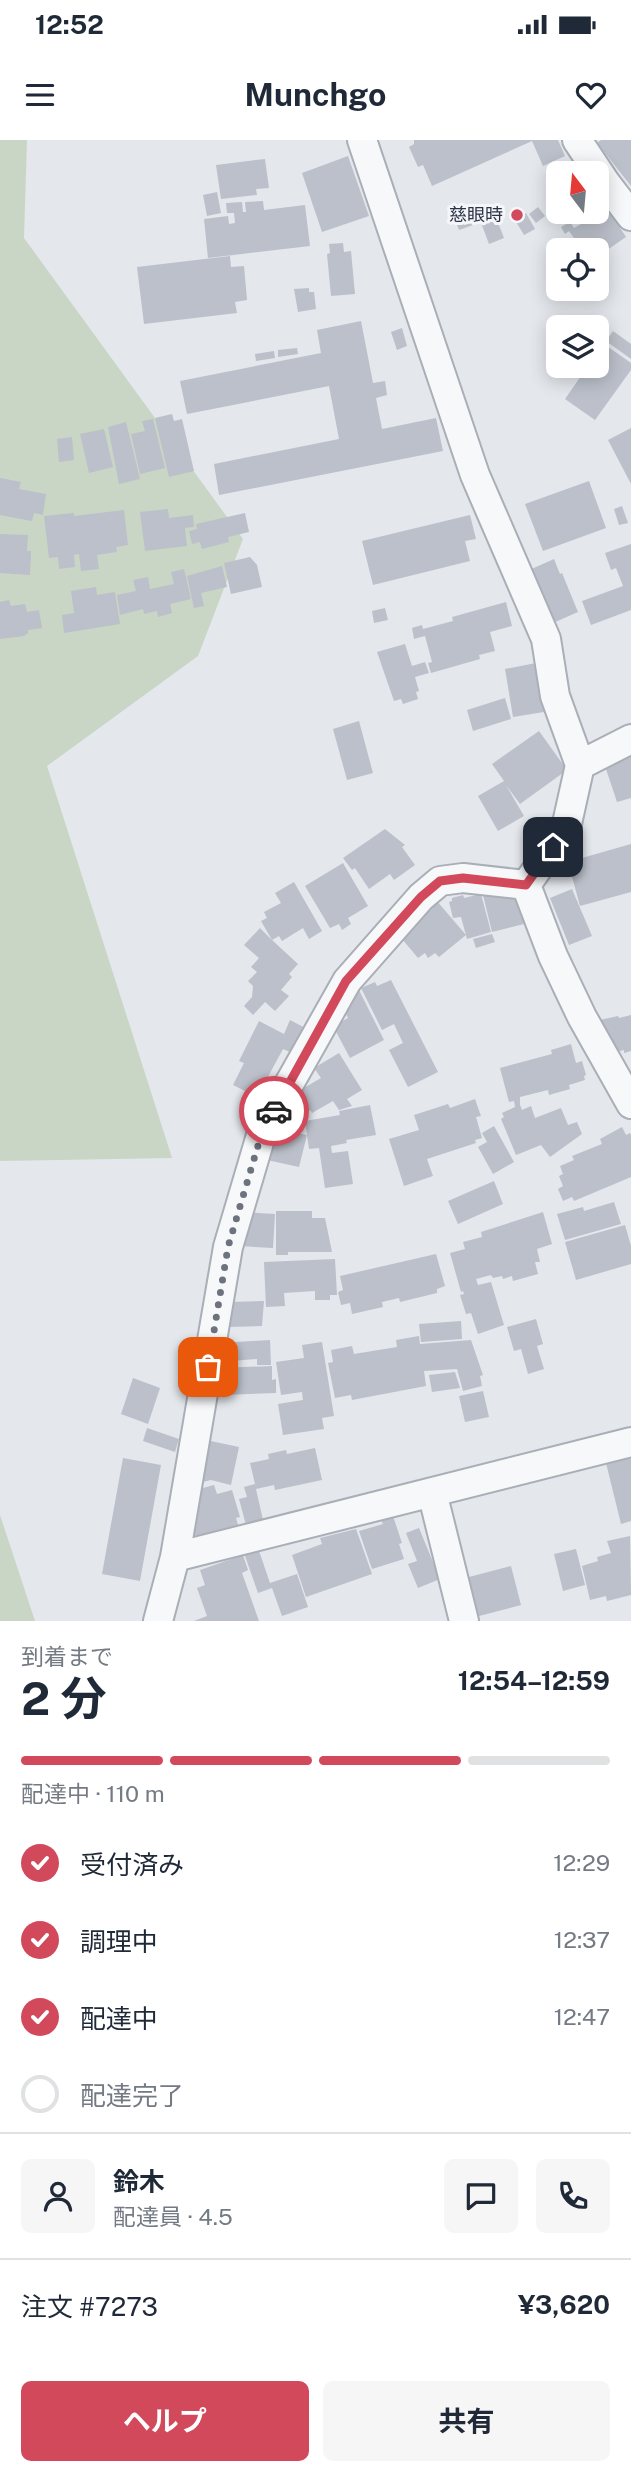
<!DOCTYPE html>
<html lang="ja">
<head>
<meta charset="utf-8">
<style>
  :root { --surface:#fff; --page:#f6f6f7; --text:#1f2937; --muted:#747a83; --line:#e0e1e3; --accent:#d1495b }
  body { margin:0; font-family:"Public Sans","Noto Sans JP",sans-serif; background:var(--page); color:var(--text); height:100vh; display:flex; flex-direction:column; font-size:26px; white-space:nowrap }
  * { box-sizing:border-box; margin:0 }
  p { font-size:23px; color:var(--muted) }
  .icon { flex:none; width:38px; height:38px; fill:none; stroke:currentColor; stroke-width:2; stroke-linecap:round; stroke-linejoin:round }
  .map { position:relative; height:1481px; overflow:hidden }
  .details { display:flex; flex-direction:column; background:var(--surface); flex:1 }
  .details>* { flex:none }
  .needle { width:46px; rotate:344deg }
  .fabs { position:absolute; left:546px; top:21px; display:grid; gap:14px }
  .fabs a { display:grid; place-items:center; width:63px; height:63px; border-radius:10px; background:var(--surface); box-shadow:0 4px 18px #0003; font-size:35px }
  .pin { position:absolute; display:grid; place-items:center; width:60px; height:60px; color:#fff; margin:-30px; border-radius:14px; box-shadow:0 4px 10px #0006 }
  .courier { position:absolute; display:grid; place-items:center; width:70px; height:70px; margin:-35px; border:5px solid #d1495b; border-radius:50%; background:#fff; color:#222; box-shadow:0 2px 9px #0007 }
  .head em { font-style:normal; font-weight:700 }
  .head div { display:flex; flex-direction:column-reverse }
  .head { display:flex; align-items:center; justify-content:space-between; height:119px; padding:0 21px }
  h1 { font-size:46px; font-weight:700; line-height:52px }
  .bar { display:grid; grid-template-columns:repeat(4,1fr); gap:10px 7px; align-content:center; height:84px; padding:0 21px }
  .bar i { height:9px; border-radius:5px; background:var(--line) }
  .bar .current { background:var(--accent) }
  .bar p { grid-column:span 4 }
  .line { display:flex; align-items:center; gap:18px; padding:0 21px; border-top:2px solid var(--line) }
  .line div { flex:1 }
  .round { display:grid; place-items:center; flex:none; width:74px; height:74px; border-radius:10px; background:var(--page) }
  ol { padding:0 21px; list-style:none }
  li { display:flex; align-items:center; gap:21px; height:77px }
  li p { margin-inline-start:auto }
  li .icon { padding:7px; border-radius:50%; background:var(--accent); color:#fff; stroke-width:4 }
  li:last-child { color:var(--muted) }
  li i { width:38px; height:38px; border:4px solid var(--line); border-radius:50% }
  .button { display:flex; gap:14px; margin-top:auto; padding:14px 21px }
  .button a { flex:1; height:80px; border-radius:10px; background:var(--accent); color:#fff; font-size:28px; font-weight:700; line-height:80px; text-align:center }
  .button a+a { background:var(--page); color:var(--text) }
  .status { display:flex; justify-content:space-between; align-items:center; height:49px; padding:0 35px; background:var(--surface); direction:ltr }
  .status svg { height:19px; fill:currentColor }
  header { display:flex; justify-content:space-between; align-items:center; height:91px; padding:0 21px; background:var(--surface); font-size:32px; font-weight:700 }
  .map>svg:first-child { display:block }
  .green { fill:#c9d6c5 }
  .building { fill:#bbc0ca }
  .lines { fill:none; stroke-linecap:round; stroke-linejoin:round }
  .minor-casing { stroke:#a9aeb7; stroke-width:32 }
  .minor { stroke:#f7f8fa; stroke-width:28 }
  .done { stroke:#6c737f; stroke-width:7; stroke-dasharray:0 12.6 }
  .route { stroke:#d1495b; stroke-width:9 }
  .poi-dot { fill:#d1495b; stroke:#f4f6f9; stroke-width:2.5 }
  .labels { text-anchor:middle; stroke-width:6; stroke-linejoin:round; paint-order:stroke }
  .poi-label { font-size:18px; fill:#2b3445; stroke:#f4f6f9; text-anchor:end }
</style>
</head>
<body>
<div class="status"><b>12:52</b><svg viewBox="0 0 49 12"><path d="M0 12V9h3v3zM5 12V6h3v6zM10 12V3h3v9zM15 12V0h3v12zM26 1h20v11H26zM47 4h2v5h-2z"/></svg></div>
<header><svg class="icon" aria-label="menu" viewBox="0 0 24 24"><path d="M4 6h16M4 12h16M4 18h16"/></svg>Munchgo<svg class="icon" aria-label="heart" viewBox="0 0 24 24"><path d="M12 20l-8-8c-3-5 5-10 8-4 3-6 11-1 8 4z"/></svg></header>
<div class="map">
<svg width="631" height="1481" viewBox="0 0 631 1481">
  <rect width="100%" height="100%" fill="#e4e7ec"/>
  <path class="green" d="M0,0H27L24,98L243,399L198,516L47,626L172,1018L0,1021Z
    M0,1375L35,1481H0Z"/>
  <path class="building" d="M558,0L565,16L543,26L532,1L432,46L423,25L418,27L409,7L414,4V0Z
    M601,0H631V46L597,3Z
    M348,16L369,76L322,92L302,33Z
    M265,19L269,48L256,49L257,55L221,59L216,25Z
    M217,52L221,73L207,76L203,55Z
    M597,56L604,67L597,72L601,78L610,72L626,97L597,117V110H589L586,106L581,108L569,91L565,94L561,87L570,82L574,88L588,80L582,72H597Z
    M263,61L264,70L305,65L310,106L208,118L204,79L228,76L229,84L235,83L234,73H227L226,63L242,62L243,72H246L245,62Z
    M538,67L545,76L536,83L529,74Z
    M471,71L476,84L459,90L454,77Z
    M526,73L535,89L524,95L515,80Z
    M495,75L504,98L489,104L480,80Z
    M343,103L344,112L351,111L355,154L331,156L327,114L330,113L329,104Z
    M230,116L231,127L244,126L247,160L235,162L237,173L144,184L137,127Z
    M309,148V152H314L316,169L298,172L294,149Z
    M361,181L373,243L385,241L387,255L376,258L382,289L436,278L443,311L219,355L214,324L339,299L329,246L187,274L180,241L321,213L317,190Z
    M402,188L407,206L397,210L391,192Z
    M613,191L631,204V219L606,201Z
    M604,204L631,223V230L595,280L565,259L588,226H597V214Z
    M297,208L298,214L278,217V210Z
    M274,211L275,218L256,221L255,214Z
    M172,274L174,281L182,279L194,331L169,337L155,278Z
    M153,279L165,328L140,334L131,294L145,291L142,281Z
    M126,282L140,339L119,344L108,287Z
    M631,288V344L608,300Z
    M104,289L113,327L89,333L80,294Z
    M72,297L74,320L59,322L57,299Z
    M0,338L21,342L19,349L46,354L43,375L34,373L32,381L0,375Z
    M589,341L606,388L543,411L525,364Z
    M622,366L628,383L619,385L614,369Z
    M168,369L169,378L193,375L194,387L185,388L187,406L145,411L140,372Z
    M124,370L128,405L116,407L117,412L97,415L99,429L81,431L79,414L74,415L75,427L59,429L58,417L49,418L44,376L74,373V376Z
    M245,373L249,392L228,397L229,402L202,409L200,402L192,404L189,391L197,389L196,384Z
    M470,375L476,399L465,401L470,421L373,445L362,401Z
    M0,394L28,395L27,411H31L30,435L0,433Z
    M631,404V470L591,485L582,461L623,446L616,428L611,430L605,413Z
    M250,417L257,425L262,447L231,454L224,423Z
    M554,419L560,434L562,433L578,472L553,483L527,431Z
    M222,426L227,447L201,453L204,466L194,468L187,436Z
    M184,429L191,459L170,464L172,473L158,477L157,471L144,474L143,469L120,475L117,455L136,451L133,440L148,437L150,449L174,444L171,432Z
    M96,447L97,455L115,452L120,484L64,493L62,475L74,473L71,451Z
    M9,460L11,466L25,464L27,472L39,470L42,488L28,490V493L24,496L0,499V462Z
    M506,462L512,486L490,492L495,511L479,515L480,519L431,533L428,523L432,522L425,496L414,499L412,488L422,485L423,489L453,481L452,477Z
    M385,468L388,480L374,483L372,471Z
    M405,504L412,526L425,522L429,533L415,537L419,551L416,552L418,559L403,564L401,559L394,561L377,512Z
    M536,523L544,572L513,577L505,529Z
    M505,558L511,579L473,591L467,570Z
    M359,581L373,633L347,640L333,589Z
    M539,591L567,630L520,664L506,645L524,676L498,691L478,656L504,641L492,624Z
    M631,615V658L617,662L604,623Z
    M385,689L405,705L402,707L415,725L394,740L390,734L369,749L355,728L352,730L343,718Z
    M631,704V752L580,766L568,722Z
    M343,723L368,766L348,778L351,784L342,790L339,784L330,788L305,746Z
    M294,742L322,791L309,799L303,788L282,801L279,796L272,800L298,824L289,834L292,837L281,850L289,856L275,871L265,862L253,875L244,866L252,857L253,846L248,841L257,832L251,827L259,818L244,805L260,788L272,800L261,781L267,778L264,772L281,763L275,753Z
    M572,749L592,796L569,805L550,758Z
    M497,751H516L524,784L492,792L483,755Z
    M481,754L491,792L467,799L461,777L453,778L449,762L452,761V758L463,755L464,758Z
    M436,760L466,795L439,817L435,813L428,818L425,813L418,818L397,793Z
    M492,794L495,802L476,808L473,799Z
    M391,840L438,932L408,947L389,910L403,903L394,884L382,890L361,848L375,842L377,846Z
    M359,850L384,900L350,918L333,886L348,878L343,868L351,863L347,855Z
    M631,875V911L624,913V910L609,914L595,881L618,876L619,878Z
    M290,880L311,891L301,909L294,905L290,912L283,909L257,957L233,945L244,923L239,921L259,881L284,894Z
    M571,904L576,923L582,921L586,935L584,936L585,940L569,945L570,949L549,955L548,950L520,957V965L522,970L531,966L535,978L561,968L568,985L577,982L582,994L550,1017L541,1005L516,1015L501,979L504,977L502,973L515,967L514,961L509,962L500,928L552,914L551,910Z
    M339,913L362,950L347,959L352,966L339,970L333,961L312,973L310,970L306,972L304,982L287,976L290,967L306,972L296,957L300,955L297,952L321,938L314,928Z
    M475,959L481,976L476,977L482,998L475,1000L476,1003L427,1019L433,1036L404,1046L389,999L419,990L414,975L448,964L450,968Z
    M370,965L376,995L346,1000L347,1003L331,1006L332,1013L348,1011L353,1044L325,1048L319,1008L309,1009L305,981L340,975L339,971Z
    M494,986L514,1022L493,1034L478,1007L487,1002L482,993Z
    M622,987L626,995L630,993L631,995V1037L574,1061L572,1057L563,1061L558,1049L563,1046L559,1036L563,1034L560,1026L574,1020L572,1016L602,1004L600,999Z
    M283,990L307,995L299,1027L267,1020L272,1001L280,1003Z
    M494,1041L503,1064L458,1084L448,1061Z
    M614,1062L621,1084L565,1100L557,1074L583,1067L584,1071Z
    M276,1071H312V1078H325L332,1112H288V1115H276Z
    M241,1072L275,1074L273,1108L239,1106Z
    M543,1072L552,1104L537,1109L540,1122H535L538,1134L513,1141L512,1136L503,1139L502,1136L493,1138L491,1135L476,1139L478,1145L491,1142L504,1185L478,1194L471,1173L466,1174L460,1155L464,1154L463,1151L461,1152L450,1113L465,1109L463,1102L482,1097L481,1092Z
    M625,1085L631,1106V1124L576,1140L565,1102Z
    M436,1114L445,1146L437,1149V1153L400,1162L399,1158L382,1162L383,1167L352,1174L350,1163L341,1165L338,1152L343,1150L340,1136Z
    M335,1119L337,1155H330V1160H315V1151L284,1153L285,1166L266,1167L264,1122Z
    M264,1161L262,1186L228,1187L227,1162Z
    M536,1179L543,1204L537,1206L544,1229L528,1234L521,1209L514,1211L507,1187Z
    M461,1181L462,1199L421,1202L419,1184Z
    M419,1196L420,1204L471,1200L483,1235L480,1236L482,1246L463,1251L457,1229L424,1231L426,1246L352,1260L351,1255L335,1258L328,1223L333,1222L331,1210L352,1206L354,1214L397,1207L396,1200Z
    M270,1200L271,1225H257V1219L231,1221V1214L222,1215L221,1203Z
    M322,1202L334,1276L322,1278L324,1289L283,1295L278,1264L303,1260L302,1252L281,1255L276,1222L304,1218L302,1205Z
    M272,1226V1240L276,1239V1253L221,1255L219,1228Z
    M455,1232L460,1248L432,1252L429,1235Z
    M133,1238L160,1248L148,1284L121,1274Z
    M483,1251L489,1277L465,1282L459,1256Z
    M147,1288L179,1299L175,1312L143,1301Z
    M201,1299L239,1307L231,1345L211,1340L190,1345Z
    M315,1308L322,1340L275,1350L274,1345L256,1349L263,1380L246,1385L239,1359L247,1357L244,1347L255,1344L250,1323L269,1319L268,1314L286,1310L287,1314Z
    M631,1317V1381L621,1384L606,1323Z
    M123,1318L161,1325L140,1441L102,1434Z
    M214,1345L217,1354L232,1350L240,1377L236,1378L238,1385L196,1397L187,1367L188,1352Z
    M393,1376L402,1403L399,1404L404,1419L372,1429L359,1391L383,1384L381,1380Z
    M419,1388L440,1439L418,1448L408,1424L417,1421L406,1393Z
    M356,1389L372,1434L306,1457L292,1415L322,1404L320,1398Z
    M630,1396L631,1455L607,1461L606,1456L590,1460L582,1426L598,1421L597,1417L611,1413L607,1401Z
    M258,1408L270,1443L297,1434L308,1467L282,1476L272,1448L258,1453L244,1413Z
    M576,1409L585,1445L563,1451L554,1414Z
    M243,1415L248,1430L242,1433L259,1481H194L207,1476L197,1448L205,1445L200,1430Z
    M511,1426L521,1465L479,1476L469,1437Z"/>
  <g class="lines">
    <g class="minor-casing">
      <path id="minor" d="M362,0L475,335L546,499L555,556L580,625L566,688L526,745
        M577,0L605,42L631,76
        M580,625L631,599
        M526,745L553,816L582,877L631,964
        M432,1352L464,1481
        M175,1417L631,1302
        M158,1481L175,1417L228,1107L262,992L347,841L421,757L440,741L463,738L526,745"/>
    </g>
    <use href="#minor" class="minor"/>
  </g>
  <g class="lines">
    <path class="done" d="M208,1227L228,1107L262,992L274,971"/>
    <path class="route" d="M274,971L346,841L421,757L440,741L463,738L526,745L553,707"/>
  </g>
  <circle class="poi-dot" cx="517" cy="75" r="7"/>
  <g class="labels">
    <g class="poi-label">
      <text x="503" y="81">慈眼時</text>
    </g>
  </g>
</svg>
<div class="fabs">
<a><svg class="needle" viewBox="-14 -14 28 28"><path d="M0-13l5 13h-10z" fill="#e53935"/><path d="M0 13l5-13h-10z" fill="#747a83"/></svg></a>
<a><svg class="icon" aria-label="locate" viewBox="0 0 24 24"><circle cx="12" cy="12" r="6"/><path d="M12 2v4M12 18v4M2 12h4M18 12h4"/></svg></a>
<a><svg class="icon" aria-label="layers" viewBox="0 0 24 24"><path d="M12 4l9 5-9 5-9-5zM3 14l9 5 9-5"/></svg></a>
</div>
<div class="pin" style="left:208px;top:1227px;background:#ea580c"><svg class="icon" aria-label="bag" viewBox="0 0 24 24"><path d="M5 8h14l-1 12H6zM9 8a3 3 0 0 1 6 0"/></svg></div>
<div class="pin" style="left:553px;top:707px;background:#1f2937"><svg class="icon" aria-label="home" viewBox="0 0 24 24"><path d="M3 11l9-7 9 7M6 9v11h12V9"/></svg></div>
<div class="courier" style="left:274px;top:971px"><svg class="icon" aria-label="car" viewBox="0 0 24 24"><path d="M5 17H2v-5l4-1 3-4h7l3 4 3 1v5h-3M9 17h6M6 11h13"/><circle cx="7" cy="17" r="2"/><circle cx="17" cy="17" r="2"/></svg></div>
</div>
<section class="details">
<div class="head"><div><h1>2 分</h1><p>到着まで</p></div><em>12:54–12:59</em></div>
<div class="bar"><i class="current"></i><i class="current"></i><i class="current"></i><i></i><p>配達中 · 110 m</p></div>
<ol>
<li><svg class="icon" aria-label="check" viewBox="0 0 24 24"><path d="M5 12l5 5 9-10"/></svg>受付済み<p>12:29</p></li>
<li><svg class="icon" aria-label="check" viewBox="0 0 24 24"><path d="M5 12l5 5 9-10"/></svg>調理中<p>12:37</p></li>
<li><svg class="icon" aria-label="check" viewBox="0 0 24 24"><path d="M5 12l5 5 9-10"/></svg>配達中<p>12:47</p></li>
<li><i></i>配達完了</li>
</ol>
<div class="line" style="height:126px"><a class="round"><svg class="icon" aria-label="person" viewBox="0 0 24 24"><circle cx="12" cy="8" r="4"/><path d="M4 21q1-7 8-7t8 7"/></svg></a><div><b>鈴木</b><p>配達員 · 4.5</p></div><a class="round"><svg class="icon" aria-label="chat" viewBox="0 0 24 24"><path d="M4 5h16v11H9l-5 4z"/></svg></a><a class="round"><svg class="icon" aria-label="phone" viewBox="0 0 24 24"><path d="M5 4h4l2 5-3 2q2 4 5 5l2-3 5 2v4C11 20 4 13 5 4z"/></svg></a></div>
<div class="line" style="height:91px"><div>注文 #7273</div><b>¥3,620</b></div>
<div class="button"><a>ヘルプ</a><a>共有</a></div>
</section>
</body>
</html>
